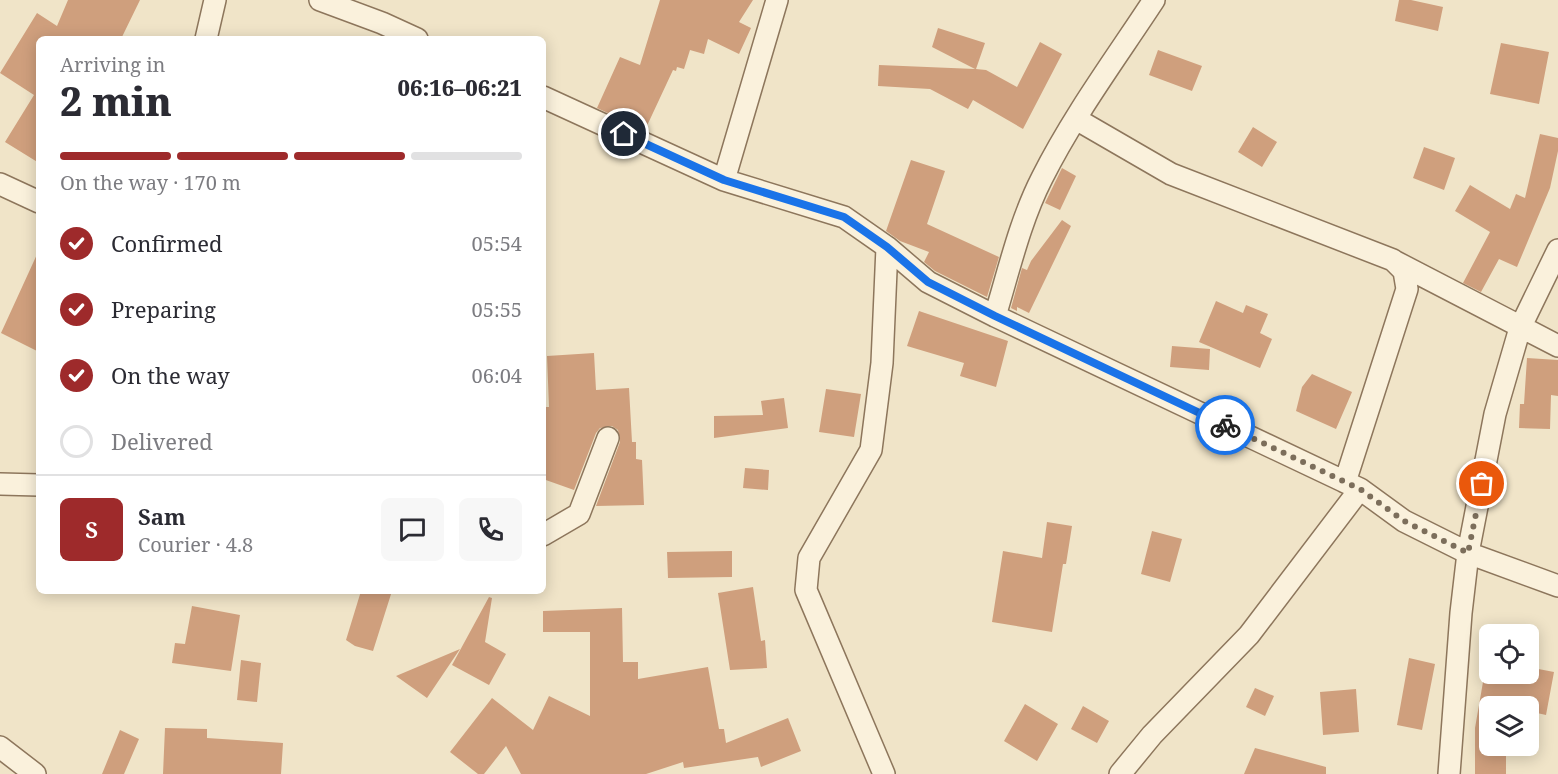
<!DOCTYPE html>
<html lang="en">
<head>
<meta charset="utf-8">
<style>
  :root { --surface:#fff; --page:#f7f7f7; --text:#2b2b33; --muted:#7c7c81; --line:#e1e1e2; --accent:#9e2a2b }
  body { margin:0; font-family:"Noto Serif",serif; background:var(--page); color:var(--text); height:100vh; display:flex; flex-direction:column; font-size:22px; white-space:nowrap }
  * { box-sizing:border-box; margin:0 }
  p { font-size:20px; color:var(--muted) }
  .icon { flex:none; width:33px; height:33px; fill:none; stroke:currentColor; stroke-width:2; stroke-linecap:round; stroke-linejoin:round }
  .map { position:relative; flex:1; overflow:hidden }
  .side { position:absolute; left:36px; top:36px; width:510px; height:558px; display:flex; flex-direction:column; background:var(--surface); border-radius:9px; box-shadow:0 3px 15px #0003 }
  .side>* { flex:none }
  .tools { position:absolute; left:1479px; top:624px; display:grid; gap:12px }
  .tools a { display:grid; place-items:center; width:60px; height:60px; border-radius:9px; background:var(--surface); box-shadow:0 3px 15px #0003; font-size:30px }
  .pin { position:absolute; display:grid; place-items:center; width:51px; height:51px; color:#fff; margin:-26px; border:3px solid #fff; border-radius:50%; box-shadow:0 2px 6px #0007 }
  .courier { position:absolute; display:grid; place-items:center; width:60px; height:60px; margin:-30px; border:4px solid #1a73e8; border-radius:50%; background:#fff; color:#222; box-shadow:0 2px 8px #0007 }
  .overview em { font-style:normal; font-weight:800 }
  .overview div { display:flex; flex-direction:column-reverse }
  .overview { display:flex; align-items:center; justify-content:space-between; height:102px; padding:0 24px }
  h1 { font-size:39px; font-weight:800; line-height:45px }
  .bar { display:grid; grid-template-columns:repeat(4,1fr); gap:9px 6px; align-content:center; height:72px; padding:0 24px }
  .bar i { height:8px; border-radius:4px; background:var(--line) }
  .bar .selected { background:var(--accent) }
  .bar p { grid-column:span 4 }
  .line { display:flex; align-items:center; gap:15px; padding:0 24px; border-top:2px solid var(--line) }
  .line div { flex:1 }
  .round { display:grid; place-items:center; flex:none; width:63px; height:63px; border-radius:9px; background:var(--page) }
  ol { padding:0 24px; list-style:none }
  li { display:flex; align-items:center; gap:18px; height:66px }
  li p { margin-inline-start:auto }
  li .icon { padding:6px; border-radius:50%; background:var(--accent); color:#fff; stroke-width:4 }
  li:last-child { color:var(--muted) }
  li i { width:33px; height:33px; border:3px solid var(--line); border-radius:50% }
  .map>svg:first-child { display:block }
  .building { fill:#cf9f7d }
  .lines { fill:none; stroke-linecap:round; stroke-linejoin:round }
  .street-casing { stroke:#8d765c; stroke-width:24 }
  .street { stroke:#faf1dc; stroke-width:21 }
  .done { stroke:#7c6e5b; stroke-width:6; stroke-dasharray:0 10.8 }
  .route { stroke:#1a73e8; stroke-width:8 }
</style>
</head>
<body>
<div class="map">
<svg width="1558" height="774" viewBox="0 0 1558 774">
  <rect width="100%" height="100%" fill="#f0e4c8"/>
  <path class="building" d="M68,0H140L121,39H39V163L5,142L34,95L0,73L37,13L57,26Z
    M660,0H753L739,22L751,28L739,54L708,39L704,54L690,50L684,69L677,67L676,71L673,70L645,130L597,108L620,57L640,65Z
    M1399,0H1411L1443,7L1438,31L1395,21Z
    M938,28L985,43L976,69L986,70L1017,87L1040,42L1062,54L1023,129L973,100L968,109L930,89L878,86L879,65L975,69L932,47Z
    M1501,43L1549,52L1539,104L1490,94Z
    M1158,50L1202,66L1192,91L1149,75Z
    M1253,127L1277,142L1262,167L1238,152Z
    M1540,134L1558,138V151L1550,188L1517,267L1499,259L1481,292L1463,283L1490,232L1455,211L1470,185L1510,209L1516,194L1525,198Z
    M1424,147L1455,158L1444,190L1413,178Z
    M911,160L945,171L927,224L999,257L987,297L935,271L924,262L929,252L900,241L886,231Z
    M1062,168L1076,176L1060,210L1045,203Z
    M1062,220L1071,226L1029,313L1017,307V311L1011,308L1022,268L1027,270L1031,261Z
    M39,250V352L1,333Z
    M1216,301L1243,313L1246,305L1268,314L1260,333L1272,339L1260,368L1199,342Z
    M919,311L1008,341L996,387L960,376L964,363L907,346Z
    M1172,346L1210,349L1209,370L1170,367Z
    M594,353L596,390L629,388L632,442H636V459L642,460L644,505L596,506L620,442L618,430L612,426L600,428L596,433L574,490L543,479V407H549L547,356Z
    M1527,358L1558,360V396L1551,395L1550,429L1519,428L1520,404H1524Z
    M1312,374L1352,392L1336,429L1296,411L1302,387Z
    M826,389L861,394L854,437L819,432Z
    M784,398L788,428L714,438V416L763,415L761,401Z
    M745,468L769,470L768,490L743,488Z
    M1047,522L1072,526L1066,564H1063L1052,632L992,622L1003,551L1042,558Z
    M1152,531L1182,539L1170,582L1141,574Z
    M732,551V577L668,578L667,552Z
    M753,587L761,641L765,640L767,668L730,670L718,593Z
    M361,591H392L373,651L355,646L346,640Z
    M489,597L492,598L485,642L506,654L489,685L452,665Z
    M192,606L240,615L231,671L172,663L175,643L185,644Z
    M622,608L623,662H638V679L708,667L719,729H724L726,743L788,718L801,751L761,767L758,757L684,768L683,762L646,774H521L506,746L484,774H478L450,752L492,698L533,730L549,696L590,716V632H543V611Z
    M460,649L427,698L396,676Z
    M1409,658L1435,664L1422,730L1397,725Z
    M1487,659L1490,660V674H1528V667L1554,672L1546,715L1528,711V706H1490V746H1506V774H1475V728Z
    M241,660L261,663L257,702L237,700Z
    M1255,688L1274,696L1265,716L1246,707Z
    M1356,689L1359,732L1323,735L1320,692Z
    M1025,704L1058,724L1037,761L1004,741Z
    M1083,706L1109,721L1097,743L1071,729Z
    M165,728L207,729V738L283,743L281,774H163Z
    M120,730L139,739L124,774H102Z
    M1255,748L1326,767V774H1244Z"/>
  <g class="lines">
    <g class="street-casing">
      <path id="street" d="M320,0L382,23L417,39
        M206,39L215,0
        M543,97L724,180L844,217L887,247L928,282L995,316L1360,489L1404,521L1468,553L1558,586
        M1076,119L1171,174L1393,260L1404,271L1407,289L1345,482
        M724,180L777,0
        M0,184L39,202
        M1394,261L1558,346
        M995,316C1009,270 1020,221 1042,178C1073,116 1116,58 1154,0
        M0,484L39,485
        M543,535L579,514L608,438
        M0,747L35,774
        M884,774L806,590L809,558L871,450L882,363L887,247
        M1120,774L1152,735L1249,635L1360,489
        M1449,774L1461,613L1468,553L1495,414L1520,328L1558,250"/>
    </g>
    <use href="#street" class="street"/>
  </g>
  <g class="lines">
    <path class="done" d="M1225,425L1360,489L1404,521L1468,553L1482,484"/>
    <path class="route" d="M624,134L724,180L844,217L887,247L928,282L995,316L1225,425"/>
  </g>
</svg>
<div class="tools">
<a><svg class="icon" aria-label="locate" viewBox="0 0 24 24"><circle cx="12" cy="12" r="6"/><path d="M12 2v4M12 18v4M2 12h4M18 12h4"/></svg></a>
<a><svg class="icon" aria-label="layers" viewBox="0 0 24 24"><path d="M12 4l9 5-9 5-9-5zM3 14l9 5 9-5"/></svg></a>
</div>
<div class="pin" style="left:1482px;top:484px;background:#ea580c"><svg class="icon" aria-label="bag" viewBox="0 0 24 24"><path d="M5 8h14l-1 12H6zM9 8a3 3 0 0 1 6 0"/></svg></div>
<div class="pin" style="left:624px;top:134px;background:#1f2937"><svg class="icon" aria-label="home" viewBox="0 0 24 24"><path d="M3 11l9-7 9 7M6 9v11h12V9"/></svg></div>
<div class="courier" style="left:1225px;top:425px"><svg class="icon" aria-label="bike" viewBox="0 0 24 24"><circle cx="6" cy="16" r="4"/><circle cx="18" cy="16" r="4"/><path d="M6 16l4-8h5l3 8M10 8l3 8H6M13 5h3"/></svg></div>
<section class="side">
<div class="overview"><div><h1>2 min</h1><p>Arriving in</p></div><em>06:16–06:21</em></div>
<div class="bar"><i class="selected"></i><i class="selected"></i><i class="selected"></i><i></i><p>On the way · 170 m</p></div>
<ol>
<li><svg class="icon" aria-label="check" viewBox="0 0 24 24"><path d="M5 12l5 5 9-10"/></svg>Confirmed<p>05:54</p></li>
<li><svg class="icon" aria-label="check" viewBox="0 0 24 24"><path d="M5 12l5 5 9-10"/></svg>Preparing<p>05:55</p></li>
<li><svg class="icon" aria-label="check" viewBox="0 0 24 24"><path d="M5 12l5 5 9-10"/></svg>On the way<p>06:04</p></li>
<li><i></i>Delivered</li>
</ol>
<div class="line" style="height:108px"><b class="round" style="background:var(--accent);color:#fff">S</b><div><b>Sam</b><p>Courier · 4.8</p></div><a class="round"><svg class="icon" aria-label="chat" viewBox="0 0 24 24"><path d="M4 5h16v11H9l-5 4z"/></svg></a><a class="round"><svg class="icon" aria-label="phone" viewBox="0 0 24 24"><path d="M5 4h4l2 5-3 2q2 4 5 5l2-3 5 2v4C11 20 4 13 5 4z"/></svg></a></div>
</section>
</div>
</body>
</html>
